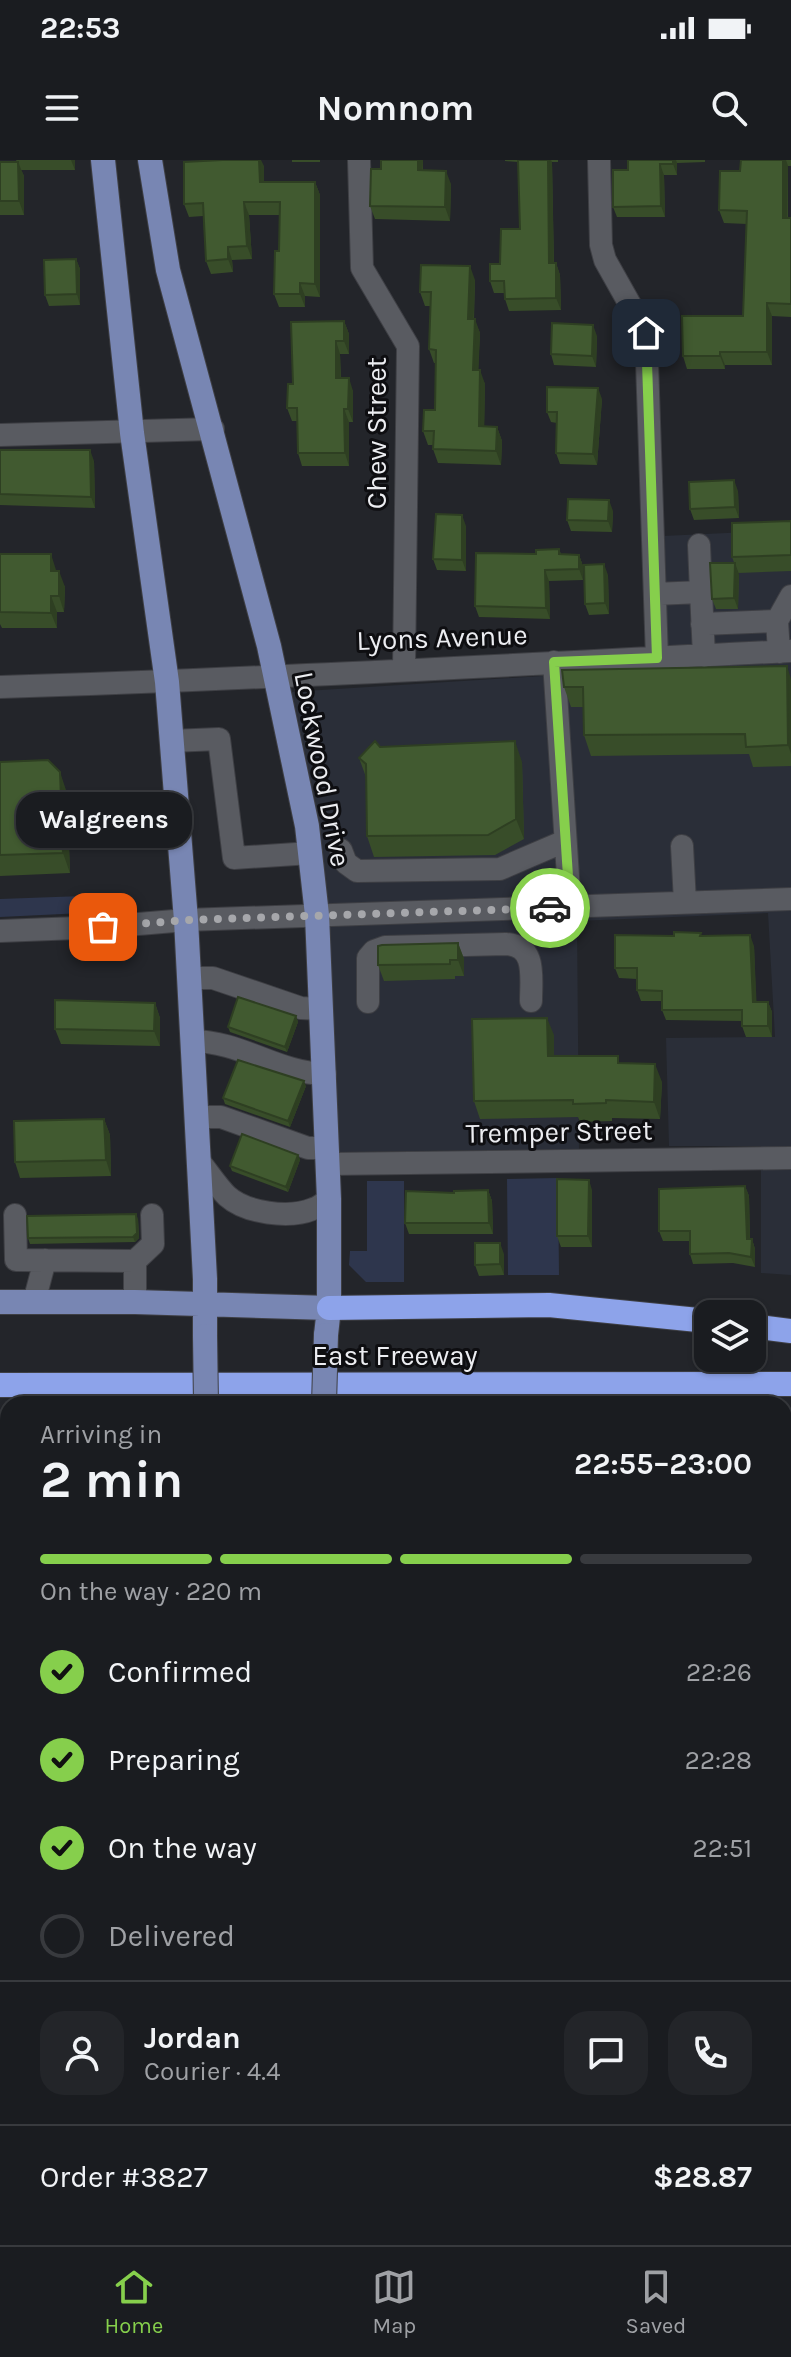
<!DOCTYPE html>
<html lang="en">
<head>
<meta charset="utf-8">
<style>
  :root { --surface:#1a1c20; --page:#232529; --text:#f1f3f6; --muted:#9fa1a5; --line:#383a3e; --accent:#86cf4c }
  body { margin:0; font-family:Karla,sans-serif; background:var(--page); color:var(--text); height:100vh; display:flex; flex-direction:column; font-size:30px; white-space:nowrap }
  * { box-sizing:border-box; margin:0 }
  p { font-size:26px; color:var(--muted) }
  .icon { flex:none; width:44px; height:44px; fill:none; stroke:currentColor; stroke-width:2; stroke-linecap:round; stroke-linejoin:round }
  .map { position:relative; flex:1; overflow:hidden }
  .side { position:absolute; left:0px; top:1236px; width:792px; height:850px; display:flex; flex-direction:column; background:var(--surface); border-radius:24px 24px 0 0; box-shadow:0 2px 6px #0004,0 0 0 2px var(--line) }
  .side>* { flex:none }
  .controls { position:absolute; left:694px; top:1140px; display:grid; gap:16px }
  .controls a { display:grid; place-items:center; width:72px; height:72px; border-radius:16px; background:var(--surface); box-shadow:0 2px 6px #0004,0 0 0 2px var(--line); font-size:40px }
  .pin { position:absolute; display:grid; place-items:center; width:68px; height:68px; color:#fff; margin:-34px; border-radius:16px; box-shadow:0 4px 12px #0006 }
  .courier { position:absolute; display:grid; place-items:center; width:80px; height:80px; margin:-40px; border:6px solid #86cf4c; border-radius:50%; background:#fff; color:#222; box-shadow:0 2px 10px #0007 }
  .bubble { position:absolute; height:56px; border-radius:24px; background:var(--surface); box-shadow:0 2px 6px #0004,0 0 0 2px var(--line); font-size:26px; font-weight:700; line-height:56px; text-align:center }
  .head em { font-style:normal; font-weight:700 }
  .head div { display:flex; flex-direction:column-reverse }
  .head { display:flex; align-items:center; justify-content:space-between; height:136px; padding:0 40px }
  h1 { font-size:52px; font-weight:700; line-height:60px }
  .bar { display:grid; grid-template-columns:repeat(4,1fr); gap:12px 8px; align-content:center; height:96px; padding:0 40px }
  .bar i { height:10px; border-radius:6px; background:var(--line) }
  .bar .selected { background:var(--accent) }
  .bar p { grid-column:span 4 }
  .line { display:flex; align-items:center; gap:20px; padding:0 40px; border-top:2px solid var(--line) }
  .line div { flex:1 }
  .round { display:grid; place-items:center; flex:none; width:84px; height:84px; border-radius:24px; background:var(--page) }
  ol { padding:0 40px; list-style:none }
  li { display:flex; align-items:center; gap:24px; height:88px }
  li p { margin-inline-start:auto }
  li .icon { padding:8px; border-radius:50%; background:var(--accent); color:#111; stroke-width:4 }
  li:last-child { color:var(--muted) }
  li i { width:44px; height:44px; border:4px solid var(--line); border-radius:50% }
  .status { display:flex; justify-content:space-between; align-items:center; height:56px; padding:0 40px; background:var(--surface); direction:ltr }
  .status svg { height:22px; fill:currentColor }
  header { display:flex; justify-content:space-between; align-items:center; height:104px; padding:0 40px; background:var(--surface); font-size:36px; font-weight:700 }
  .tab-bar { display:flex; justify-content:space-around; align-items:center; height:112px; border-top:2px solid var(--line); background:var(--surface); font-size:22px; color:var(--muted) }
  .tab-bar a { display:grid; justify-items:center; gap:4px }
  .tab-bar .selected { color:var(--accent) }
  .map>svg:first-child { display:block }
  .built { fill:#2a2e38 }
  .green { fill:#2e364d }
  .lines { fill:none; stroke-linecap:round; stroke-linejoin:round }
  .minor-casing { stroke:#3e3f44; stroke-width:24 }
  .major-casing { stroke:#3e3f44; stroke-width:26 }
  .highway-casing { stroke:#3e3f44; stroke-width:26 }
  .minor { stroke:#595b61; stroke-width:22 }
  .major { stroke:#7886b3; stroke-width:24 }
  .highway { stroke:#8da3ea; stroke-width:24 }
  .major-bridge-casing { stroke:#3e3f44; stroke-width:26; stroke-linecap:butt }
  .major-bridge { stroke:#7886b3; stroke-width:24 }
  .wall { fill:#384d29 }
  .shaded-wall { fill:#2e3f22 }
  .building { fill:#415a30; stroke:#2e3f22; stroke-width:2 }
  .done { stroke:#a6a7ab; stroke-width:8; stroke-dasharray:0 14.4 }
  .route { stroke:#86cf4c; stroke-width:10 }
  .labels { text-anchor:middle; stroke-width:6; stroke-linejoin:round; paint-order:stroke }
  .street-label { font-size:28px; fill:#ecedf1; stroke:#0e0e11 }
</style>
</head>
<body>
<div class="status"><b>22:53</b><svg viewBox="0 0 49 12"><path d="M0 12V9h3v3zM5 12V6h3v6zM10 12V3h3v9zM15 12V0h3v12zM26 1h20v11H26zM47 4h2v5h-2z"/></svg></div>
<header><svg class="icon" aria-label="menu" viewBox="0 0 24 24"><path d="M4 6h16M4 12h16M4 18h16"/></svg>Nomnom<svg class="icon" aria-label="search" viewBox="0 0 24 24"><circle cx="10" cy="10" r="6"/><path d="M15 15l6 6"/></svg></header>
<div class="map">
<svg width="791" height="2085" viewBox="0 0 791 2085">
  <rect width="100%" height="100%" fill="#23252a"/>
  <path class="built" d="M791,370V1115L761,1113V986H669L666,878L775,877L768,753L577,761L579,989L336,992L290,532L668,508L663,376Z
    M0,1433H8V1603H0Z
    M0,1869H8V1993H0Z"/>
  <path class="green" d="M83,736L88,742L83,753L0,757V739Z
    M558,1018L559,1115H508L507,1019Z
    M367,1021H404V1122H366L349,1105L350,1091H367Z
    M784,1598L785,1671H791V1797H784Z
    M0,1604H8V1810L0,1811Z
    M240,2078H289L288,2085H240Z
    M319,2078H395V2085H318Z
    M452,2078H500V2085H452Z
    M603,2078H650V2085H603Z"/>
  <g class="lines">
    <g class="minor-casing">
      <path id="minor" d="M359,0L362,108L408,186L404,509
        M599,0L601,85L605,100L646,173L657,498
        M0,275L213,269
        M699,385L701,432
        M655,434L701,432L704,496
        M777,461L791,436
        M702,464L777,461L779,492
        M554,502L570,747
        M0,527C264,519 527,504 791,491
        M171,581L219,579L234,698L311,693
        M682,686L685,742
        M341,690L346,703L357,711L500,709L565,681
        M0,771L103,767L186,760L791,739
        M189,818H213L301,848L321,849
        M368,842V798L374,791L385,787L506,784C537,786 531,817 531,841
        M192,881C241,881 277,913 325,914
        M196,957H221L308,988H327
        M199,1001C208,1012 217,1026 227,1036C246,1053 289,1059 313,1049C319,1047 324,1043 329,1039
        M328,1004L791,998
        M15,1055L16,1100L135,1101L153,1084L152,1055
        M135,1101V1142
        M34,1142L45,1100
        M784,1476H791
        M784,1844H791
        M0,1848H8
        M0,2006H8
        M784,2007H791"/>
    </g>
    <g class="major-casing">
      <path id="major" d="M103,0L132,273L167,522L186,760L205,1119V1176
        M150,0L168,110L269,486L307,666L317,755L329,1039V1148L326,1175
        M0,1142H135L329,1148
        M0,1418H8
        M225,2078L226,2085
        M298,2085L299,2078"/>
    </g>
    <g class="highway-casing">
      <path id="highway" d="M329,1148L549,1145L708,1161
        M752,1166L791,1171
        M0,1225L791,1224
        M0,1299H8
        M784,1308H791
        M784,1367L791,1366"/>
    </g>
    <use href="#minor" class="minor"/>
    <use href="#major" class="major"/>
    <use href="#highway" class="highway"/>
    <g class="major-bridge-casing">
      <path id="major-bridge" d="M205,1176L206,1244
        M324,1244L326,1175"/>
    </g>
    <use href="#major-bridge" class="major-bridge"/>
  </g>
  <path class="wall" d="M16,0H75V10H21L24,16V55H0V2H17Z
    M292,0H320V2H292Z
    M423,0V10L451,24L450,61L375,59L370,46L381,9Z
    M505,0H558V2H552L554,103H556L560,115L561,150L509,151L505,139L504,133H494L490,121L520,69L518,2L505,1Z
    M628,0H705V2L677,3V15H664L665,57H617L613,47L628,10Z
    M741,0H791V6H788V58H791V157L772,156V205H725V209H687L683,196L743,156L747,64L724,63L719,50L740,11Z
    M264,6V22H315L320,35V137L305,136V147H279L274,134L279,91V55H249L252,99L232,100L233,112L211,114L206,101L203,56L189,57L184,44Z
    M76,99L80,109V145L49,146L45,135Z
    M475,120L474,159L480,173L478,210L485,224L484,267H497L502,281L501,305L438,303L433,289V285H428L423,271L435,250L436,203H434L429,189L431,146H425L420,132Z
    M344,161L349,174V194H340L341,218L353,231V262H349V306H302L298,293V261H292L287,248L293,224Z
    M597,176L596,207L554,205L551,194Z
    M602,239L597,305L560,304L556,293L557,263L551,262L547,252Z
    M0,290L94,301L95,348L0,345Z
    M738,331L739,358L694,360L690,349Z
    M613,351L612,372L571,371L567,360Z
    M791,361V411L738,413L732,397Z
    M466,366V411L437,410L433,399Z
    M559,389L561,394L579,395L583,406V420L549,421L550,459L479,457L475,446L536,394Z
    M0,394L56,411L65,427L64,452H57V468H2L0,464Z
    M739,414L738,449H716L712,439Z
    M608,415L609,454L589,455L585,444Z
    M791,519V606L753,607L749,594L591,596L584,575L583,547H571L564,527Z
    M359,598L522,602L524,679L495,695L374,697L367,676L366,617Z
    M0,602L67,633L70,713L0,716Z
    M702,776L754,786L756,842H768L772,852V877H746L742,866V861L666,860L662,850V841H641L637,830V819L619,818L615,808Z
    M458,783L464,799V816H455V819L384,821L378,805Z
    M155,843L160,858V886L61,884L55,869Z
    M296,856L298,862L287,892L230,872L228,867Z
    M554,875V896L620,903L662,922L660,959L612,958V961L580,962L578,957L480,959L474,941Z
    M306,926L290,967L225,944L223,938Z
    M104,959L110,975L111,1016L20,1018L15,1002Z
    M298,995L300,1000L288,1032L232,1011L230,1006Z
    M745,1026L749,1036L750,1079H752L755,1089V1107L733,1103L693,1104L690,1094V1081H663L659,1071Z
    M488,1030L492,1041L493,1074H409L405,1063L454,1033Z
    M592,1030V1087H561L557,1076Z
    M138,1059L139,1078L135,1082L30,1084L28,1078Z
    M504,1094V1115L479,1116L475,1105Z
    M0,1463H8V1501H4V1534H8V1598H4V1602H0Z
    M784,1506H791V1552H784Z
    M0,2024L8,2025V2071H0Z
    M784,2037L787,2044L785,2085L695,2084L693,2078H784Z
    M33,2078H202V2082H147V2085H112V2081L35,2083Z
    M556,2078H589V2082H558Z"/>
  <path class="shaded-wall" d="M71,0H75V10Z
    M259,0H261L264,6V35L260,22Z
    M418,0H423L422,23L418,10Z
    M548,0H551L552,2L554,115L549,103Z
    M673,0H676L677,3V15L673,4Z
    M783,0H786L788,6L787,71L783,58Z
    M18,2L24,16V55L19,41Z
    M660,4L664,15L665,57L661,46Z
    M446,11L451,24L450,61L445,47Z
    M315,22L320,35V137L315,124Z
    M244,42L249,55L252,99L247,86Z
    M228,87L232,100L233,112L228,99Z
    M76,99L80,109V145L77,134Z
    M556,103L560,115L561,150L556,138Z
    M470,106L475,120L473,173L468,159Z
    M300,123L305,136V147L300,134Z
    M767,143L772,156V205L767,192Z
    M475,159L480,173L478,224L473,210Z
    M344,161L349,174V194L344,181Z
    M593,165L597,176L596,207L592,196Z
    M336,181L340,194L341,231L336,218Z
    M720,192L725,205V209L720,196Z
    M480,210L485,224L484,280L479,266Z
    M349,218L353,231V262L348,249Z
    M598,228L602,239L597,305L593,294Z
    M344,249L349,262V306L345,293Z
    M497,267L502,281L501,305L496,291Z
    M90,290L94,301L95,348L91,337Z
    M734,320L738,331L739,358L735,347Z
    M609,340L613,351L612,372L608,361Z
    M462,355L466,366V411L462,400Z
    M51,394L56,410V427L51,411Z
    M579,395L583,406V420L579,409Z
    M735,403L739,414L738,449L734,438Z
    M604,404L608,415L609,454L605,443Z
    M545,410L549,421L550,459L546,448Z
    M59,411L65,427L64,452L59,436Z
    M51,436L57,452V468L51,453Z
    M787,506L791,519V594L788,585Z
    M515,581L522,602L524,679L516,659Z
    M60,612L67,633L70,713L63,693Z
    M750,775L754,786L757,852L753,842Z
    M458,783L464,799V816L458,800Z
    M768,842L772,852V877L768,866Z
    M155,843L160,858V886L154,871Z
    M296,856L298,862L287,892L285,887Z
    M547,858L554,875V914L548,896Z
    M655,904L662,922L660,959L654,942Z
    M304,921L306,926L290,967L288,961Z
    M104,959L110,975L111,1016L106,1000Z
    M298,995L300,1000L288,1032L286,1027Z
    M589,1020L592,1030V1087L588,1076Z
    M745,1026L749,1036L750,1089L747,1079Z
    M488,1030L492,1041L493,1074L489,1063Z
    M136,1054L138,1059L139,1078L135,1082L133,1077Z
    M752,1079L755,1089V1107L751,1097Z
    M500,1083L504,1094V1115L500,1104Z
    M0,1490L4,1501V1549L0,1538Z
    M784,2037L787,2044L785,2085H781V2078H784Z
    M440,2078H444V2085H440Z"/>
  <path class="building" d="M222,0H259L260,22H315V124L300,123V134H274L275,91H279L280,42H244L247,86L228,87V99L206,101L203,43L184,44V2Z
    M381,0H418V10L446,11L445,47L370,46L371,9H381Z
    M518,0H548L549,103H556V138L505,139L504,121H490V104H500L501,69H520Z
    M628,0H673V4H660L661,46L613,47V10H628Z
    M741,0H783V58H791V144L767,143V192H720V196H683L682,156H743L747,51L719,50L720,11H740Z
    M0,2H18L19,41H0Z
    M76,99L77,134L45,135L44,100Z
    M421,105L470,106L468,159H475L473,210H480L479,266L497,267L496,291L433,289L434,271H423L424,250H435L436,190L429,189L431,132H420Z
    M344,161V181H336V218H349L348,249H344L345,293H298L297,248H287L288,224H293L291,162Z
    M552,163L593,165L592,196L551,194Z
    M547,227L598,228L593,294L556,293L557,252H547Z
    M0,290H90L91,337L0,334Z
    M734,320L735,347L690,349L689,322Z
    M568,339L609,340L608,361L567,360Z
    M436,354L462,355V400L433,399Z
    M791,361V395L732,397V363Z
    M559,389V394L579,395V409L545,410L546,448L475,446L476,393L536,394V390Z
    M0,394H51V411H59V436H51V453L0,452Z
    M710,403H735L734,438L712,439Z
    M604,404L605,443L585,444L584,405Z
    M787,506L788,585L746,587L745,574L584,575L583,527H564L562,510Z
    M375,581L380,587L515,581L516,659L488,675L367,676L366,604L359,598Z
    M48,600L60,612L63,693L0,695V602Z
    M674,772L701,773L700,776L750,775L753,842H768V866H742V850H662V831L637,830V808H615V775L674,776Z
    M458,783V800H450V804L378,805V786L382,785Z
    M238,837L296,856L285,887L228,867Z
    M55,840L155,843L154,871L55,869Z
    M547,858L548,896H618V903L655,904L654,942L606,940V943L573,944V940L474,941L472,859Z
    M238,900L304,921L288,961L223,938Z
    M104,959L106,1000L15,1002L14,961Z
    M242,974L298,995L286,1027L230,1006Z
    M557,1019L589,1020L588,1076H557Z
    M745,1026L747,1079H752L751,1097L729,1093L690,1094V1071H659V1029Z
    M488,1030L489,1063H405L406,1031L454,1033V1031Z
    M136,1054L137,1073L133,1077L28,1078L27,1056Z
    M475,1083H500V1104L475,1105Z
    M0,1463H8V1486H0Z
    M784,1506H791V1541H784Z
    M0,1534H8V1583H0Z
    M8,2023V2060L0,2061V2024Z
    M112,2078H143V2085H112Z
    M397,2078H440V2085H397Z
    M706,2078H781V2085H706Z"/>
  <g class="lines">
    <path class="done" d="M103,767L186,760L550,748"/>
    <path class="route" d="M550,748L570,747L554,502L657,498L646,173"/>
  </g>
  <g class="labels">
    <g class="street-label">
      <text transform="translate(376 273) rotate(-90)" y="10">Chew Street</text>
      <text transform="translate(442 477) rotate(-2)" y="10">Lyons Avenue</text>
      <text transform="translate(323 609) rotate(79)" y="10">Lockwood Drive</text>
      <text transform="translate(559 971) rotate(-1)" y="10">Tremper Street</text>
      <text x="395" y="1205">East Freeway</text>
    </g>
  </g>
</svg>
<div class="controls">
<a><svg class="icon" aria-label="layers" viewBox="0 0 24 24"><path d="M12 4l9 5-9 5-9-5zM3 14l9 5 9-5"/></svg></a>
</div>
<div class="pin" style="left:103px;top:767px;background:#ea580c"><svg class="icon" aria-label="bag" viewBox="0 0 24 24"><path d="M5 8h14l-1 12H6zM9 8a3 3 0 0 1 6 0"/></svg></div>
<div class="pin" style="left:646px;top:173px;background:#1f2937"><svg class="icon" aria-label="home" viewBox="0 0 24 24"><path d="M3 11l9-7 9 7M6 9v11h12V9"/></svg></div>
<div class="courier" style="left:550px;top:748px"><svg class="icon" aria-label="car" viewBox="0 0 24 24"><path d="M5 17H2v-5l4-1 3-4h7l3 4 3 1v5h-3M9 17h6M6 11h13"/><circle cx="7" cy="17" r="2"/><circle cx="17" cy="17" r="2"/></svg></div>
<div class="bubble" style="left:16px;top:632px;width:176px">Walgreens</div>
<section class="side">
<div class="head"><div><h1>2 min</h1><p>Arriving in</p></div><em>22:55–23:00</em></div>
<div class="bar"><i class="selected"></i><i class="selected"></i><i class="selected"></i><i></i><p>On the way · 220 m</p></div>
<ol>
<li><svg class="icon" aria-label="check" viewBox="0 0 24 24"><path d="M5 12l5 5 9-10"/></svg>Confirmed<p>22:26</p></li>
<li><svg class="icon" aria-label="check" viewBox="0 0 24 24"><path d="M5 12l5 5 9-10"/></svg>Preparing<p>22:28</p></li>
<li><svg class="icon" aria-label="check" viewBox="0 0 24 24"><path d="M5 12l5 5 9-10"/></svg>On the way<p>22:51</p></li>
<li><i></i>Delivered</li>
</ol>
<div class="line" style="height:144px"><a class="round"><svg class="icon" aria-label="person" viewBox="0 0 24 24"><circle cx="12" cy="8" r="4"/><path d="M4 21q1-7 8-7t8 7"/></svg></a><div><b>Jordan</b><p>Courier · 4.4</p></div><a class="round"><svg class="icon" aria-label="chat" viewBox="0 0 24 24"><path d="M4 5h16v11H9l-5 4z"/></svg></a><a class="round"><svg class="icon" aria-label="phone" viewBox="0 0 24 24"><path d="M5 4h4l2 5-3 2q2 4 5 5l2-3 5 2v4C11 20 4 13 5 4z"/></svg></a></div>
<div class="line" style="height:104px"><div>Order #3827</div><b>$28.87</b></div>
</section>
</div>
<nav class="tab-bar">
<a class="selected"><svg class="icon" aria-label="home" viewBox="0 0 24 24"><path d="M3 11l9-7 9 7M6 9v11h12V9"/></svg>Home</a>
<a><svg class="icon" aria-label="map" viewBox="0 0 24 24"><path d="M3 6l6-2 6 2 6-2v14l-6 2-6-2-6 2zM9 4v14M15 6v14"/></svg>Map</a>
<a><svg class="icon" aria-label="saved" viewBox="0 0 24 24"><path d="M7 4h10v16l-5-4-5 4z"/></svg>Saved</a>
</nav>
</body>
</html>
